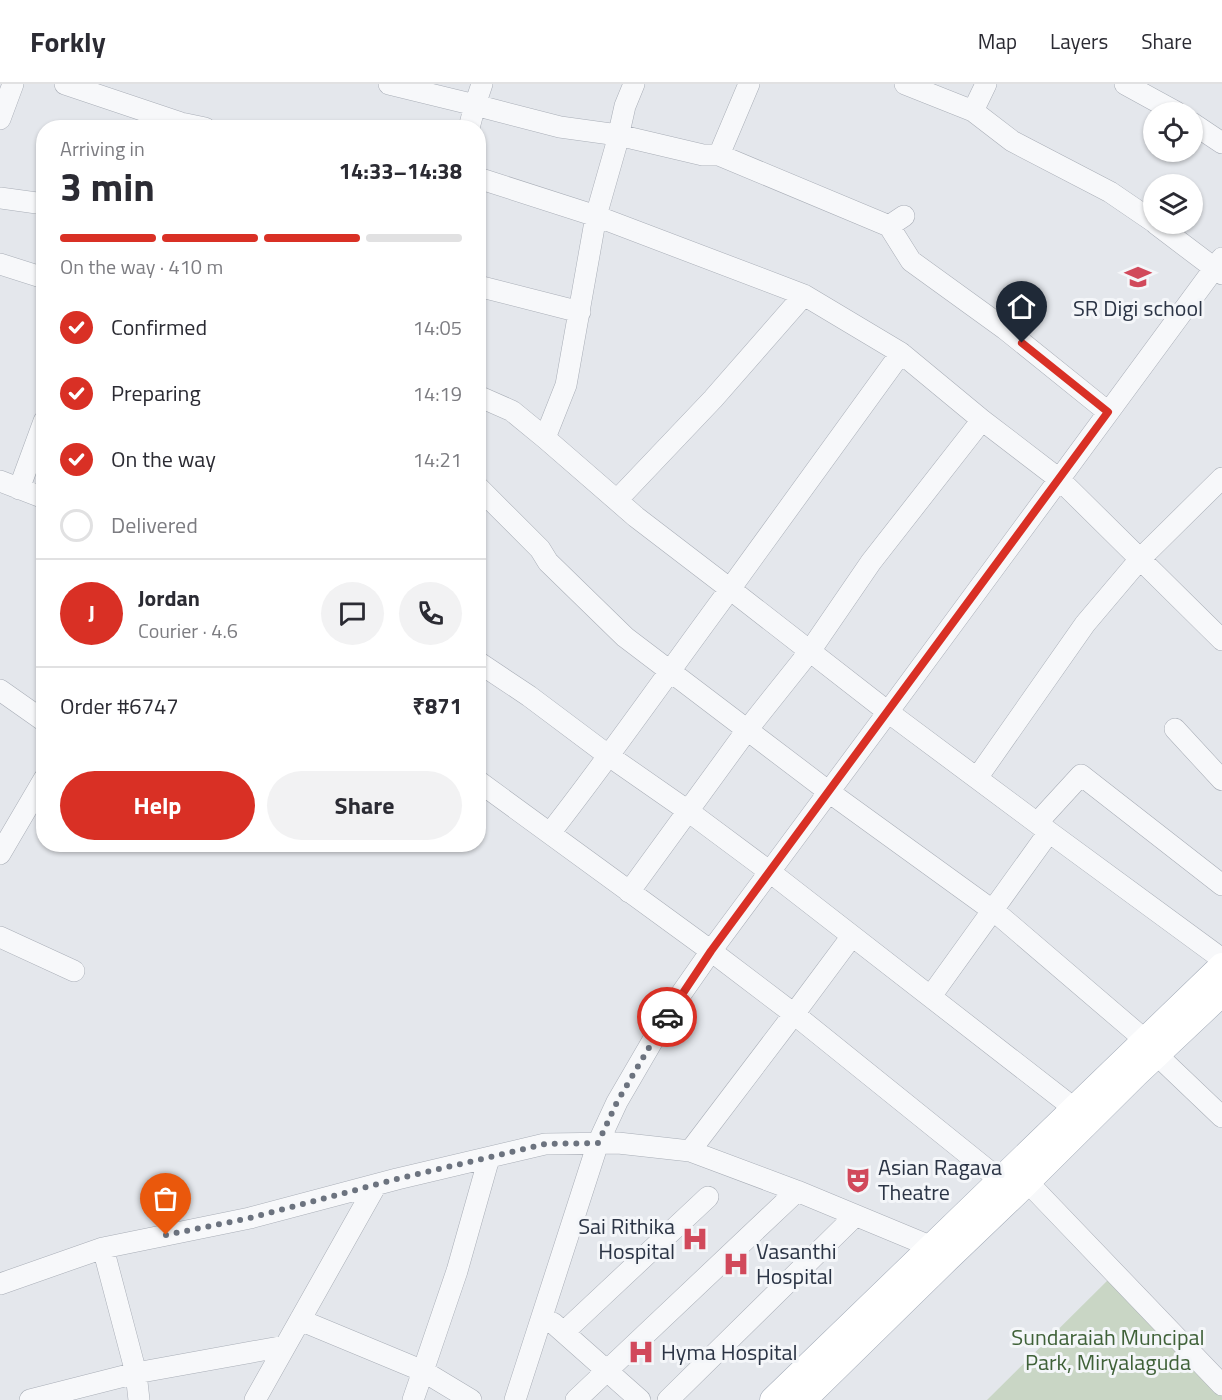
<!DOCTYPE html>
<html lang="en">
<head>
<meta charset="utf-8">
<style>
  :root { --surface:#fff; --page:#f2f2f3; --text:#2b2b33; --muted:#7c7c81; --line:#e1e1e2; --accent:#d93025 }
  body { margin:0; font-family:"Titillium Web",sans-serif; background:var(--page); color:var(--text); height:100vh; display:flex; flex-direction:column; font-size:22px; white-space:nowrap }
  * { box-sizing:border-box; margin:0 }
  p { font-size:20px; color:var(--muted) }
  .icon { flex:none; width:33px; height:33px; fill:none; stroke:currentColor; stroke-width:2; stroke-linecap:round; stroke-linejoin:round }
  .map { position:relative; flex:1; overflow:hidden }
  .panel { position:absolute; left:36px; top:36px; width:450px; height:732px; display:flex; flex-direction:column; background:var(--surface); border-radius:24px; box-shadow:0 2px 4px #0004 }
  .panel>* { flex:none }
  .tools { position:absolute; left:1143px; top:18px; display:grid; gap:12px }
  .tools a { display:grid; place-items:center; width:60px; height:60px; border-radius:50%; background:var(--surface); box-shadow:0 2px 4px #0004; font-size:30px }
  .pin { position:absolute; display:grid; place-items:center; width:51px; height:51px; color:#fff; margin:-62px -26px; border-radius:50% 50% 50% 0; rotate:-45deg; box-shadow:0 0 6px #0007 }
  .pin .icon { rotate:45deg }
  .courier { position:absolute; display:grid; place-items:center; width:60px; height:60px; margin:-30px; border:4px solid #d93025; border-radius:50%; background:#fff; color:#222; box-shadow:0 2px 8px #0007 }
  .headline em { font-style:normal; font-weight:700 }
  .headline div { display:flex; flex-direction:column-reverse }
  .headline { display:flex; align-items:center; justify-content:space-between; height:102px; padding:0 24px }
  h1 { font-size:39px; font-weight:700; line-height:45px }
  .bar { display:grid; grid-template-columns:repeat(4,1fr); gap:9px 6px; align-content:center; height:72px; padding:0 24px }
  .bar i { height:8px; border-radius:4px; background:var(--line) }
  .bar .selected { background:var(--accent) }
  .bar p { grid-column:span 4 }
  .line { display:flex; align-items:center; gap:15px; padding:0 24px; border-top:2px solid var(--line) }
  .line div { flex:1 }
  .round { display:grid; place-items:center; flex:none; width:63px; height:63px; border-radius:32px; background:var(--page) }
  ol { padding:0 24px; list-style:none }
  li { display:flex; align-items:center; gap:18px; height:66px }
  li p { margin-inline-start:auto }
  li .icon { padding:6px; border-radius:50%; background:var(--accent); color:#fff; stroke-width:4 }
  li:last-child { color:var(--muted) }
  li i { width:33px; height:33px; border:3px solid var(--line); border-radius:50% }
  .action { display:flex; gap:12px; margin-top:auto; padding:12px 24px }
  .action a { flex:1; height:69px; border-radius:36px; background:var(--accent); color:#fff; font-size:24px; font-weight:700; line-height:69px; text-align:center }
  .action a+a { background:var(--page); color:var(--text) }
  header { display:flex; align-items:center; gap:36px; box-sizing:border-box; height:84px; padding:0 30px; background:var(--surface); border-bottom:2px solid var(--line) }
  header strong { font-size:28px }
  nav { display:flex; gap:33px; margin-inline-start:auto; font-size:21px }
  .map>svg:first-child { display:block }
  .green { fill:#c9d6c5 }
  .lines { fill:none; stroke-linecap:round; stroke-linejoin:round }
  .minor-casing { stroke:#a9aeb7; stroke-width:22 }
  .major-casing { stroke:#a3abb8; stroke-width:27 }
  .minor { stroke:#f7f8fa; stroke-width:21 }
  .major { stroke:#fff; stroke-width:26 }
  .done { stroke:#6c737f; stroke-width:6; stroke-dasharray:0 10.8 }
  .route { stroke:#d93025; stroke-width:8 }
  .labels { text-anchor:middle; stroke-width:6; stroke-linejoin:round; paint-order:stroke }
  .poi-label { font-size:22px; fill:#2b3445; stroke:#f4f6f9; text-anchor:start }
  .park-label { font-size:22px; fill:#3f6138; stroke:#f4f6f9 }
</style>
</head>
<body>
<header>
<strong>Forkly</strong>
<nav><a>Map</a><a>Layers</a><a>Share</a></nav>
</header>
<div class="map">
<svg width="1222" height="1316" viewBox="0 0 1222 1316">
  <rect width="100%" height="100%" fill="#e4e7ec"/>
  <path class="green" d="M1111,1193L1222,1312V1316H987Z"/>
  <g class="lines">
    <g class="minor-casing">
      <path id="minor" d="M65,0L181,39L205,44
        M389,0L475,21L482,0
        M905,0L973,27L1012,57L1110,108L1154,138
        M1125,0L1176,28
        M973,27L986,0
        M0,35L13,0
        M1192,39L1222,59
        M469,44L475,21L560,43L618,51L703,71H719L889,142L904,132
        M719,71L749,0
        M478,94L596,132L616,62L625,22L634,0
        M0,114L44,120
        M1156,140L1222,190
        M889,142L911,177L1005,245L1108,328
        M0,180L44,194
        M478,202L580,228
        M901,269L982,336L1059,395L1222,556
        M478,312L512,327L545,354L566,301L596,132L804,211L901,269L730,505L888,628L1222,174
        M545,354L636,433L730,505C669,587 612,670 550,749
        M0,397L44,414
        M478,403L540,465L548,478L625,553L829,708L992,826V827L993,826L1145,956L1157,971L1222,1033
        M19,405L44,337
        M617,416L713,315L804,211
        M478,578L529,612L609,672L688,727L770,788L1075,1025
        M0,606L44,637
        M1175,645L1222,696
        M977,694L1085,540L1140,475L1222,394
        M478,697L711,867L888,628L1049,748L1222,875
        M1037,739L1081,691L1222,801
        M0,770L44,695
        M629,808L747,646L810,567L871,478L982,336
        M0,853L74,887
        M931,912L1049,748
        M690,1067L794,930L852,852
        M1017,1087L1222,1301
        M103,1164L136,1289L139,1316
        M0,1200L103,1164L250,1134L397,1095L545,1060L618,1059L690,1067L797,1107L932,1163L941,1171
        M300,1236L423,1287L457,1187L489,1074
        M553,1239L640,1316
        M564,1248L708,1113
        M30,1316L136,1289L285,1262
        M255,1316L376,1101
        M413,1316L423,1287L471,1316
        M515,1316L598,1059L617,1018L674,920L711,867L794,930L1000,1096
        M576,1316L797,1107
        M668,1316L855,1132"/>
    </g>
    <g class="major-casing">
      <path id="major" d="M773,1316L1222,882
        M803,1316L947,1175L1016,1109L1136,990L1222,909"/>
    </g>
    <use href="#minor" class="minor"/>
    <use href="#major" class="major"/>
  </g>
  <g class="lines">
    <path class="done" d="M166,1151L250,1134L397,1095L545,1060L598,1059L617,1018L667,933"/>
    <path class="route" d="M667,933L711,867L1108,328L1022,259"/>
  </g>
  <defs>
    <g id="school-bare" transform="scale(2.07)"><path d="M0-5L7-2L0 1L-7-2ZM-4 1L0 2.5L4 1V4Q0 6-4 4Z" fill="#d1495b" stroke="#f4f6f9" stroke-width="2.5" paint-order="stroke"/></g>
    <g id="theatre-bare" transform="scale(2.07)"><path d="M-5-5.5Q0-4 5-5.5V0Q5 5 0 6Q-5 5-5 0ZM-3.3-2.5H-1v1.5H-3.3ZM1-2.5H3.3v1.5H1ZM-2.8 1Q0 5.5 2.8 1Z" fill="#d1495b" stroke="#f4f6f9" stroke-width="2.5" paint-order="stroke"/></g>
    <g id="hospital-bare" transform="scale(2.07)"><path d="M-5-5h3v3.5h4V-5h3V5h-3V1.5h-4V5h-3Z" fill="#d1495b" stroke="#f4f6f9" stroke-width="2.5" paint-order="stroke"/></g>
  </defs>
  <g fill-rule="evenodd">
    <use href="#school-bare" x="1138" y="193"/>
    <use href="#theatre-bare" x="858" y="1096"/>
    <use href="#hospital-bare" x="695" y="1155"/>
    <use href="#hospital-bare" x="736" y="1180"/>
    <use href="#hospital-bare" x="641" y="1268"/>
  </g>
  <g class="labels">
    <g class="poi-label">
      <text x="1138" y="232" text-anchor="middle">SR Digi school</text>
      <text x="878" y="1091">Asian Ragava<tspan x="878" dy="25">Theatre</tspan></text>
      <text x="675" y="1150" text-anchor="end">Sai Rithika<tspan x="675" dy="25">Hospital</tspan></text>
      <text x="756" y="1175">Vasanthi<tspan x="756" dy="25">Hospital</tspan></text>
      <text x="661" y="1276">Hyma Hospital</text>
    </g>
    <g class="park-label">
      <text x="1108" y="1261">Sundaraiah Muncipal<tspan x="1108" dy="25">Park, Miryalaguda</tspan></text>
    </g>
  </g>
</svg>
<div class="tools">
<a><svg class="icon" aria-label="locate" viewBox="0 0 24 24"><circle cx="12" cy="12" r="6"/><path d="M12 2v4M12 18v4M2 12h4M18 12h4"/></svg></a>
<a><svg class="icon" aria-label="layers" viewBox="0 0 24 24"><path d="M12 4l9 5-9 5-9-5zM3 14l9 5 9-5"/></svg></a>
</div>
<div class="pin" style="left:166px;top:1151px;background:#ea580c"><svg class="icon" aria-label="bag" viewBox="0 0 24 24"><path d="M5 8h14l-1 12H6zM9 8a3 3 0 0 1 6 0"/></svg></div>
<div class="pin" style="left:1022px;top:259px;background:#1f2937"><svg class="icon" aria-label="home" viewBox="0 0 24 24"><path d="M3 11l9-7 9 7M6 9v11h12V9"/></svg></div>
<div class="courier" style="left:667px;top:933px"><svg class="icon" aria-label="car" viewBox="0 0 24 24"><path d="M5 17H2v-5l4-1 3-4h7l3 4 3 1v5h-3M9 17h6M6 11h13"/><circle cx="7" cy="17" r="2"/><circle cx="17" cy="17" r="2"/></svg></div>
<section class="panel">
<div class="headline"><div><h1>3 min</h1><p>Arriving in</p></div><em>14:33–14:38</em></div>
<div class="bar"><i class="selected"></i><i class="selected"></i><i class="selected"></i><i></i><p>On the way · 410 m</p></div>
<ol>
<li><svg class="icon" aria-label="check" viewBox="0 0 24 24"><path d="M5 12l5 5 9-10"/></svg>Confirmed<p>14:05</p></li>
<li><svg class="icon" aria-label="check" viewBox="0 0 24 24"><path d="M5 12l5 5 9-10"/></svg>Preparing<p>14:19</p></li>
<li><svg class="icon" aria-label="check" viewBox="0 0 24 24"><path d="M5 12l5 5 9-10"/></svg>On the way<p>14:21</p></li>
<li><i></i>Delivered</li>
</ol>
<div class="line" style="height:108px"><b class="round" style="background:var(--accent);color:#fff">J</b><div><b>Jordan</b><p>Courier · 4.6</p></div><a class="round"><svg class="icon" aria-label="chat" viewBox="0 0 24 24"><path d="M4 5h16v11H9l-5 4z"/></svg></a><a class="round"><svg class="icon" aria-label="phone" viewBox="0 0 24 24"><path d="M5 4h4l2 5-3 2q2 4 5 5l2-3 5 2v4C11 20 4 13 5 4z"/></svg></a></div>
<div class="line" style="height:78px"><div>Order #6747</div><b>₹871</b></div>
<div class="action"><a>Help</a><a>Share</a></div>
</section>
</div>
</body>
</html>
